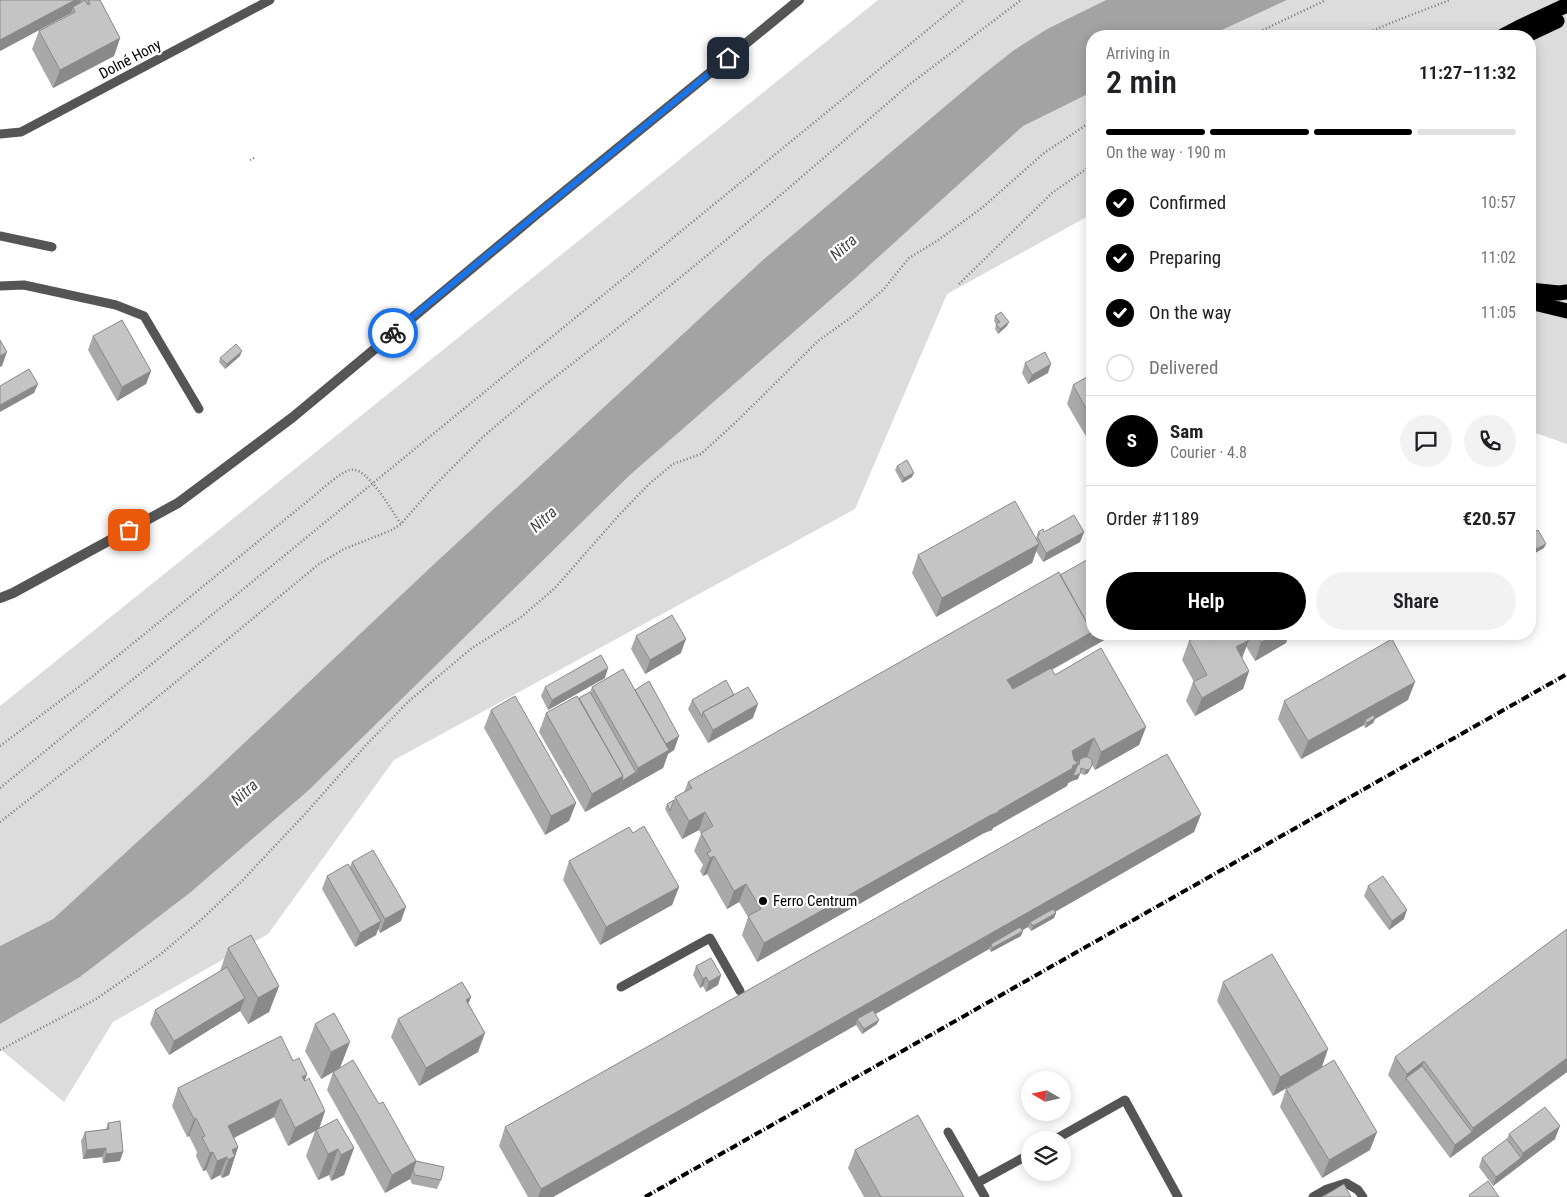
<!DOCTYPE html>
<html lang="en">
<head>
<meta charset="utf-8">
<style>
  :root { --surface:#fff; --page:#f2f2f2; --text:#202124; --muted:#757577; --line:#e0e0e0; --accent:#000 }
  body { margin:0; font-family:"Roboto Condensed",sans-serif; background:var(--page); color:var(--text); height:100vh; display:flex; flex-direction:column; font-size:19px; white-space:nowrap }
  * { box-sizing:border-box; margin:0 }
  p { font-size:16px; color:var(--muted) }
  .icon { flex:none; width:28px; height:28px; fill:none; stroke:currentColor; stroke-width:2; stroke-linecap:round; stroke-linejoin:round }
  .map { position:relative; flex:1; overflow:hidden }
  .details { position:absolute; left:1086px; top:30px; width:450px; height:610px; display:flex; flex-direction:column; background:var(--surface); border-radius:20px; box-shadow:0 2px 12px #0003 }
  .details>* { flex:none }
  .needle { width:32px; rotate:279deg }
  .fabs { position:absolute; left:1021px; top:1071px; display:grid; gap:10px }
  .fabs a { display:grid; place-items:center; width:50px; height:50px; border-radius:50%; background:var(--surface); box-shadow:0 2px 12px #0003; font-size:25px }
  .pin { position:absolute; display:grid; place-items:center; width:42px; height:42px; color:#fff; margin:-21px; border-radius:10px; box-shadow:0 2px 8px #0006 }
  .courier { position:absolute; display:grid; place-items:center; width:50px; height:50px; margin:-25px; border:4px solid #1a73e8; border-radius:50%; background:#fff; color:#222; box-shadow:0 1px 6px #0007 }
  .summary em { font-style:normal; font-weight:600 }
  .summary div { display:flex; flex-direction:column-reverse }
  .summary { display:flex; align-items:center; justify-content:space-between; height:85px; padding:0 20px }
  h1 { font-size:32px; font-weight:600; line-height:38px }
  .bar { display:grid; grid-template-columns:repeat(4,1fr); gap:8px 5px; align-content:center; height:60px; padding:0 20px }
  .bar i { height:6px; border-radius:4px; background:var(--line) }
  .bar .on { background:var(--accent) }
  .bar p { grid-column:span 4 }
  .line { display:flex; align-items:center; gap:12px; padding:0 20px; border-top:1px solid var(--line) }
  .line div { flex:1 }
  .round { display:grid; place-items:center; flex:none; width:52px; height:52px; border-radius:26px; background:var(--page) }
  ol { padding:0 20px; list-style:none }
  li { display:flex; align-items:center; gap:15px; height:55px }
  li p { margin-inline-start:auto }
  li .icon { padding:5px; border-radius:50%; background:var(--accent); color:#fff; stroke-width:4 }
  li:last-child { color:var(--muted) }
  li i { width:28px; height:28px; border:2px solid var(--line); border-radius:50% }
  .primary-button { display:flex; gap:10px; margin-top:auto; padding:10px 20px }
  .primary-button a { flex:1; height:58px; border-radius:30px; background:var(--accent); color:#fff; font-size:20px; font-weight:600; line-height:58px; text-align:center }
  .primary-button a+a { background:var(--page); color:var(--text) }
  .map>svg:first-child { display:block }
  .green { fill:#dcdcdc }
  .water { fill:#a3a3a3 }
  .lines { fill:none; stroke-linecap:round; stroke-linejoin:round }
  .motorway-casing { stroke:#dbdbdb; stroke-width:18 }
  .path { stroke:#777; stroke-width:2.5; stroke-dasharray:1 2.5; stroke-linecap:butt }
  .service { stroke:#555; stroke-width:9 }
  .minor { stroke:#555; stroke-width:10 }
  .motorway { stroke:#000; stroke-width:15 }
  .rail { stroke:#000; stroke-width:4; stroke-dasharray:8 2.5 1 2.5; stroke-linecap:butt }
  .wall { fill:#a9a9a9 }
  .shaded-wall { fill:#898989 }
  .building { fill:#c4c4c4; stroke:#898989 }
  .done { stroke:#595959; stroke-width:5; stroke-dasharray:0 9 }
  .route { stroke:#1a73e8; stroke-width:6 }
  .poi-dot { fill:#000; stroke:#fff; stroke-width:2 }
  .labels { text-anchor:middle; stroke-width:4.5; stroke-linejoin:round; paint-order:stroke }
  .street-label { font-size:15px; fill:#000; stroke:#fff }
  .poi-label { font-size:15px; fill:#000; stroke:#fff; text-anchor:start }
  .water-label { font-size:16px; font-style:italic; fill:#444; stroke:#fff }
</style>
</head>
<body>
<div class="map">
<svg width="1567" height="1197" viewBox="0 0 1567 1197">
  <rect width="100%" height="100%" fill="#fff"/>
  <path class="green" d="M878,0H1106L1047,29L1014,50L981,76L764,259L433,565L208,777L53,919L0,946V706Z
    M1287,0H1567V444L1530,431V36H1209Z
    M1092,92V214L947,294L855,509L394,760L268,934L113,1022L64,1102L0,1049V1024L80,977L191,892L309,790L630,475L851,282L1023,125Z"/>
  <path class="water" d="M1106,0H1287L1209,36H1092V92L1023,126L851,282L630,475L309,790L191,892L80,977L0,1024V946L53,919L208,777L433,565L764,259L981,76L1014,50L1047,29Z"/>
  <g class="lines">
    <g class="motorway-casing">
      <path id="motorway" d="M1503,36L1522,26L1567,5
        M1525,36L1557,21
        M1530,290L1559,293L1567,292
        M1530,302L1567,311"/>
    </g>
    <path class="path" d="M1250,36L1326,0
      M1360,36L1398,20L1450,0
      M250,160L256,157
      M959,284L1052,193L1092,165
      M0,746L88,680L309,500C318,493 340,472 350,470C367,465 392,512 401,524
      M0,788L964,0
      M0,822L109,737L319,564L344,549L392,530L401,524L434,486L484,436L531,396L633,316L770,204L910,84L1021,0
      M0,1050L96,999L161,954L202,919L241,882L305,814L368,743L409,701L472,648L520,618L555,588L620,514L650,483L673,464L701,454L738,420L818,341L853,316L883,290L909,258L937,241L983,207L1044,153L1092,121"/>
    <path class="service" d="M0,134L21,132L270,0
      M0,236L52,247
      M0,286L24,285L116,305L144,316L199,409
      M621,987L710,938L740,991
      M948,1132L985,1197
      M1054,1140L1125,1100L1178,1197
      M977,1183L1030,1154
      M1313,1197L1327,1189L1346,1183L1358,1190L1363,1197"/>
    <path class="minor" d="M0,598L13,593L178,503L293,417L537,214L799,0"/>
    <use href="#motorway" class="motorway"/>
    <path class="rail" d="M645,1197L1567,674"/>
  </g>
  <path class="wall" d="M0,0H100L120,38L114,56L53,88L32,49L39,31L70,14L71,13L0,51Z
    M995,316L1007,326L998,334L995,329L996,324L994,321Z
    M93,336L151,371L146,384L117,401L88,350Z
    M240,356L225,369L219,362L220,358Z
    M1025,363L1048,373L1028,384L1022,373Z
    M1092,374V437L1088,440L1067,404L1073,385Z
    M897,466L912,477L902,483L895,470Z
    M1038,532H1084L1080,542L1043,562L1036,551L1032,563L936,617L912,573L918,555L1036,539Z
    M1060,575L1115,634L1052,670L1055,675L1146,727L1139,745L1095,770L1092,765L1088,773L1084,775L1080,773L1078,779L1072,781L1068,783L1067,786L993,828L992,830L984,833L757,962L742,935L748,917L739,902L727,909L707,874L703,876L700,871L703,865L694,851L701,834L699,830L682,839L665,809L667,804L674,800L675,797L684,792L688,782Z
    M1166,634H1177L1169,638Z
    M1221,634H1289L1286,643L1255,661L1246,646L1242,658L1249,671L1243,689L1195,716L1186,701L1193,682H1194L1182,660L1189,641L1211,640Z
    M636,636L681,653L645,674L631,649Z
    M605,678L548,710L541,696L545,687Z
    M592,687L635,690L679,736L674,750L668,754L663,768L585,812L539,732L546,713L579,698L590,692Z
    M734,695L753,718L708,743L688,709L692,700Z
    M1408,700L1375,719L1373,723L1365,728L1364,725L1301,759L1278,719L1284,701Z
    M491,710L576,803L569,821L545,835L484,728Z
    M1201,814L1194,832L1055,912L1056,913L1054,918L1031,931L1028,927L1022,930L1021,936L991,952L989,949L875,1014L877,1024L862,1034L856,1025L553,1197H528L499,1146L505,1127Z
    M633,833L679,887L672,905L600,945L563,880L569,861Z
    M352,862L401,921L380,933L378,929L376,935L355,947L322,889L327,876L350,867Z
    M1368,886L1404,919L1389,930L1364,896Z
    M228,948L279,986L269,1012L248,1024L240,1011L169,1055L150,1024L155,1010L220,971Z
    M696,966L721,975L718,985L706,992L703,986L700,988L693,975Z
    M1223,982L1322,1067L1273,1096L1217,1001Z
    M471,997L468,1004L478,1052L419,1086L391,1037L398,1019Z
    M315,1024L341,1068L379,1104L416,1161L441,1180L437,1189L412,1184L410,1179L385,1193L327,1090L333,1072L321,1079L305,1051Z
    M1395,1057L1567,1072L1450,1158L1388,1075Z
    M293,1061L307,1074L305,1080L325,1111L319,1128L354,1148L344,1175L331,1181L329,1175L318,1180L306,1156L315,1131L288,1146L274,1117L234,1138L238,1147L229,1175L222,1178L220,1175L211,1180L206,1170L203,1171L196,1156L197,1152L189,1136L187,1137L172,1106L178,1088Z
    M1286,1089L1370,1150L1322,1178L1280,1107Z
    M108,1123L120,1161L103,1163L102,1157L83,1159L81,1141L85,1132L106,1129Z
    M1509,1134L1555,1139L1493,1186L1479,1167L1482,1158L1507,1139Z
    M855,1150L964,1197H864L848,1168Z"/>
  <path class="shaded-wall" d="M75,0H81L77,10L73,7L71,13L0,51V40Z
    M120,38L114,56L53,88L60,70Z
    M1009,322L1007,326L998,334L1000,329Z
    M242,351L240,356L225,369L227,364Z
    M7,352L2,366L0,367V356Z
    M1051,364L1048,373L1028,384L1032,375Z
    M151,371L146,384L117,401L122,387Z
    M38,384L34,393L0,412V405Z
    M1092,427V437L1088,440Z
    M914,473L912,477L902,483L904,478Z
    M1084,532L1080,542L1043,562L1046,553Z
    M1039,544L1032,563L936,617L942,598Z
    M1546,544L1544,548L1530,556L1532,551Z
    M1092,632L1086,650L1001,698L1007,680Z
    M1096,634H1115L1086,650L1091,637Z
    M1171,634H1177L1169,638Z
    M1244,634H1250L1247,641L1249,640L1242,658L1236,647Z
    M1277,634H1289L1286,643L1255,661L1261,642Z
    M686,639L681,653L645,674L650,660Z
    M608,668L605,678L548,710L552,700Z
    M1249,671L1243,689L1195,716L1202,698Z
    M1415,682L1408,700L1375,719L1373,723L1365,728L1367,723L1365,720L1364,725L1301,759L1308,741Z
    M758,704L753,718L708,743L713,730Z
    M1146,727L1139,745L1095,770L1101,752Z
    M679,736L674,750L668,754L663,768L631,786L638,768L663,745Z
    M1094,738L1087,757L1065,769L1072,751Z
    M1078,763L1072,781L1068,783L1067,786L993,828L992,830L984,833L757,962L764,943L998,811Z
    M1092,765L1088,773L1084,775L1086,770Z
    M636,772L631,786L617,794L622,781Z
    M1080,774L1078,779L1072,781L1074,776Z
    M623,776L617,794L585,812L592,794Z
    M576,803L569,821L545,835L551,816Z
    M705,812L699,830L682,839L689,821Z
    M1201,814L1194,832L1032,925L1030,922L1028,927L992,947L991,944L989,949L860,1023L857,1019L856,1025L553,1197H538L541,1189Z
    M714,856L707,874L703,876L710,858Z
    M746,884L739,902L727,909L734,891Z
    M679,887L672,905L600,945L606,927Z
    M406,907L401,921L380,933L385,919Z
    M1407,910L1404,919L1389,930L1392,921Z
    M1056,913L1054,918L1031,931L1033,926Z
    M381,921L376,935L355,947L360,933Z
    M1023,931L1021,936L991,952L992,948Z
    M721,975L718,985L706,992L709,982Z
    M706,977L703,986L700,988L703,979Z
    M279,986L269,1012L248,1024L258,998Z
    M471,997L464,1015L466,1000Z
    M245,998L240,1011L169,1055L174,1041Z
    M879,1020L877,1024L862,1034L864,1029Z
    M485,1033L478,1052L419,1086L426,1068Z
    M350,1042L340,1068L321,1079L331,1052Z
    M1328,1049L1322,1067L1273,1096L1280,1077Z
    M1567,1058V1072L1450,1158L1455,1145L1472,1132L1473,1128Z
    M1424,1061L1417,1079L1406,1078L1401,1092L1407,1074Z
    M307,1074L301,1092L302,1077Z
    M281,1099L274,1117L222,1144L228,1126Z
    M325,1111L319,1129L316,1130L315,1131L288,1146L295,1128Z
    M196,1118L189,1136L187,1137L194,1119Z
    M1560,1126L1555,1139L1493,1186L1496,1177L1521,1158L1523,1153Z
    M1377,1132L1370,1150L1322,1178L1329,1160Z
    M238,1147L229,1175L222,1178L232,1150Z
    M106,1148L102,1157L83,1159L87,1150Z
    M354,1148L344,1175L331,1181L341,1155Z
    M338,1149L329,1175L318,1180L328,1154Z
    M123,1152L120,1161L103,1163L106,1154Z
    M213,1152L206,1170L203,1171L210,1153Z
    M227,1157L220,1175L211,1180L217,1161Z
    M416,1161L410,1179L385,1193L392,1175Z"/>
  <path class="building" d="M0,0H75L0,40Z
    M85,0L88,5L90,4L88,0H100L120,38L60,70L39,31L75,12L73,7Z
    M1001,312L1009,322L1000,329L996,324L1000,322L995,316Z
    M122,320L151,371L122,387L93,336Z
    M0,340L7,352L0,356Z
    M236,344L242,351L227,364L220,358Z
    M1045,352L1051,364L1032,375L1025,363Z
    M29,369L38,384L0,405V386Z
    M1092,374V419L1073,385Z
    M907,460L914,473L904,478L897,466Z
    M1015,501L1039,544L942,598L918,555Z
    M1074,515L1084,532L1046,553L1037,536L1040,534L1038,532L1043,529L1044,532Z
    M1538,530L1546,544L1532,551L1530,547V534Z
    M1092,557V632L1060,575Z
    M1059,572L1092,632L1007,680L1013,689L1051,668L1055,675L1101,648L1146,727L1101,752L1094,738L1072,751L1074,760L1078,763L1072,766L1073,768L998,811L999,812L991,815L764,943L748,916L761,909L746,884L734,891L714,856L710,858L707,853L711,851L701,833L713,826L705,812L689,821L675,797L692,788L688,782Z
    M672,615L686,639L650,660L636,636Z
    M1203,634H1206V635L1208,634L1211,640L1221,634H1248L1246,635L1249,640L1236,647L1249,671L1202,698L1193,682L1207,675L1189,641Z
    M1256,634H1277L1261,642Z
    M1392,639L1415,682L1308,741L1284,701Z
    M601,655L608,668L552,700L545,687Z
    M623,669L669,750L638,768L592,687Z
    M726,680L734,695L703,712L702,717L692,700Z
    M649,681L679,736L666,744L635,690Z
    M748,687L758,704L713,730L703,712Z
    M590,692L636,772L622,781L623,776L579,698Z
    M515,696L576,803L551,816L491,710Z
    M577,696L623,776L592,794L546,713Z
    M1373,715L1375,718L1367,723L1365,720Z
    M1167,754L1201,814L541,1189L505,1127Z
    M1085,757H1088L1092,760V765L1090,769L1086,770L1081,768L1080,774L1073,776L1078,764L1079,765L1080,759Z
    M674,800L670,811L667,804Z
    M644,826L679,887L606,927L569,861L629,827L633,833Z
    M373,850L406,907L385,919L352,862Z
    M348,864L381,921L360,933L327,876Z
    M1383,876L1407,910L1392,921L1368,886Z
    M1053,909L1056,913L1033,926L1030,922Z
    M1020,927L1023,931L992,948L991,944Z
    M1567,929V1058L1473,1128L1424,1061L1407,1074L1395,1057Z
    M251,935L279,986L258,998L228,948Z
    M1272,954L1328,1049L1280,1077L1223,982Z
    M711,958L721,975L709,982L706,977L703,979L696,966Z
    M227,967L245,998L174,1041L155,1010Z
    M462,982L471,997L466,1000L485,1033L426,1068L398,1019Z
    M873,1010L879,1020L864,1029L857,1019Z
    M334,1013L350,1042L331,1052L315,1024Z
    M281,1036L293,1061L299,1058L307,1074L302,1077L305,1081L309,1078L325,1111L295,1128L281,1099L228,1126L238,1147L232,1150L235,1156L228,1160L227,1157L217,1161L213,1152L210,1153L202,1137L205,1136L196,1118L194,1119L178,1088Z
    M353,1060L379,1104L383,1102L416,1161L392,1175L333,1072Z
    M1334,1060L1377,1132L1329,1160L1286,1089Z
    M1422,1066L1472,1132L1455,1145L1406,1078Z
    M1545,1107L1560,1126L1523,1153L1509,1134Z
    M918,1115L964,1197H881L855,1150Z
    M337,1119L354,1148L341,1155L338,1149L328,1154L316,1130Z
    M120,1121L123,1152L106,1154V1148L87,1150L85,1132L109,1129L108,1123Z
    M1507,1139L1521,1158L1496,1177L1482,1158Z
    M416,1161L444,1167L441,1180L415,1175L413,1170Z
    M1488,1181L1499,1197H1470L1469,1195Z
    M1344,1184L1351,1197H1322Z"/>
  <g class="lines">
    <path class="done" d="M129,530L178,503L293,417L393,333"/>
    <path class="route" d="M393,333L537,214L728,58"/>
  </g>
  <circle class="poi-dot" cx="763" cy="901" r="5"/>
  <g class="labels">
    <g class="street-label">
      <text transform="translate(130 59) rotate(-28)" y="5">Dolné Hony</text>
    </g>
    <g class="poi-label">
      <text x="773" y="906">Ferro Centrum</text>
    </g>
    <g class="water-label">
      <text transform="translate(843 247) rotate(-42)" y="6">Nitra</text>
      <text transform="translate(543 519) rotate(-42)" y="6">Nitra</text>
      <text transform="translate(244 792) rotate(-42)" y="6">Nitra</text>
    </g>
  </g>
</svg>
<div class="fabs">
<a><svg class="needle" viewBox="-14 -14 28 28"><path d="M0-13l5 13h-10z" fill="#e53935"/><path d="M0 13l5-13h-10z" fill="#757577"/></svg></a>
<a><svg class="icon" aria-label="layers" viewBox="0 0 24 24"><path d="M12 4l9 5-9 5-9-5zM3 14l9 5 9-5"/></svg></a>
</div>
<div class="pin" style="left:129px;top:530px;background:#ea580c"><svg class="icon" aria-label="bag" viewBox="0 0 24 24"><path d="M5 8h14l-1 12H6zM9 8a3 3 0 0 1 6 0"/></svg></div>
<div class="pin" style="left:728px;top:58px;background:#1f2937"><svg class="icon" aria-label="home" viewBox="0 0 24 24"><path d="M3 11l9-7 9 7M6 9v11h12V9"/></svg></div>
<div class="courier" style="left:393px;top:333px"><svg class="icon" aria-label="bike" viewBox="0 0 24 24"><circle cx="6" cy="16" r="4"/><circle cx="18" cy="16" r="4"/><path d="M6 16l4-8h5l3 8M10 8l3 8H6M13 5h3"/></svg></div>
<section class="details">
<div class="summary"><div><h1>2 min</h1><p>Arriving in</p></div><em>11:27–11:32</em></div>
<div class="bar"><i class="on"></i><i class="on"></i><i class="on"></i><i></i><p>On the way · 190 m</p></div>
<ol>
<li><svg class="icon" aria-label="check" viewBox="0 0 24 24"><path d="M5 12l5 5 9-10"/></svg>Confirmed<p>10:57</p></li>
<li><svg class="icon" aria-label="check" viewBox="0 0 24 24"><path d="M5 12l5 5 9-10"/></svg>Preparing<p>11:02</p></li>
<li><svg class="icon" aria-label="check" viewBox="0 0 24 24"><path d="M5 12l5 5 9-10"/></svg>On the way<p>11:05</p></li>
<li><i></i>Delivered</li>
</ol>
<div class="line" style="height:90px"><b class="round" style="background:var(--accent);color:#fff">S</b><div><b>Sam</b><p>Courier · 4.8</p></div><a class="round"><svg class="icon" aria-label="chat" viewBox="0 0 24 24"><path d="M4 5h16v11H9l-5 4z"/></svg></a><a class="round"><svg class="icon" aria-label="phone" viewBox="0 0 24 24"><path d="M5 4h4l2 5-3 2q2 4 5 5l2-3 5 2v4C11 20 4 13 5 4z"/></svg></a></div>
<div class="line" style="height:65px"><div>Order #1189</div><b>€20.57</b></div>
<div class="primary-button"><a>Help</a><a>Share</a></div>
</section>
</div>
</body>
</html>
